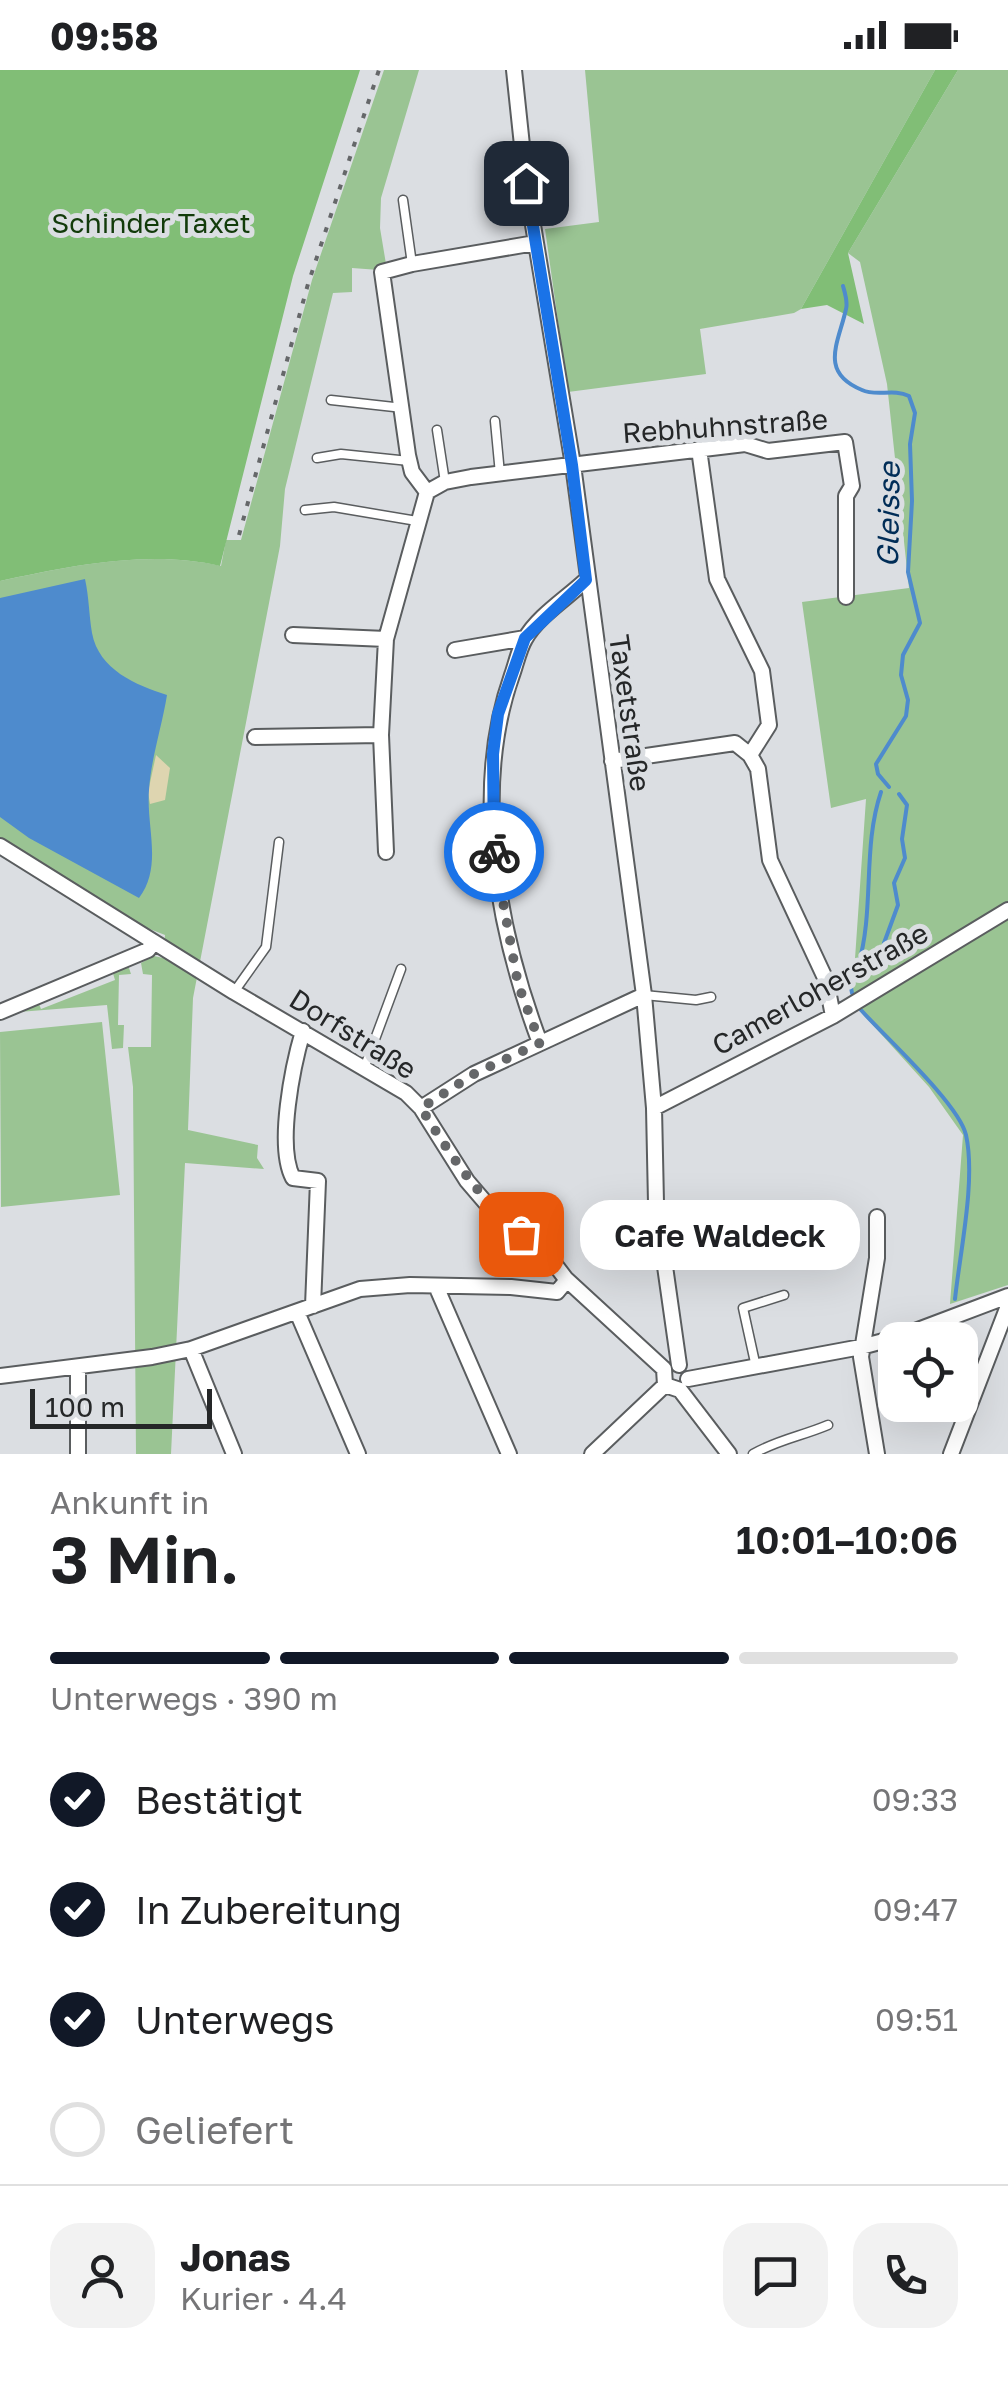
<!DOCTYPE html>
<html lang="de">
<head>
<meta charset="utf-8">
<style>
  :root { --surface:#fff; --page:#f2f2f2; --text:#202124; --muted:#757577; --line:#e0e0e0; --accent:#111827 }
  body { margin:0; font-family:"Golos Text",sans-serif; background:var(--page); color:var(--text); height:100vh; display:flex; flex-direction:column; font-size:38px; white-space:nowrap }
  * { box-sizing:border-box; margin:0 }
  p { font-size:32px; color:var(--muted) }
  .icon { flex:none; width:55px; height:55px; fill:none; stroke:currentColor; stroke-width:2; stroke-linecap:round; stroke-linejoin:round }
  .map { position:relative; height:1384px; overflow:hidden }
  .sheet { display:flex; flex-direction:column; background:var(--surface); flex:1 }
  .sheet>* { flex:none }
  .fabs { position:absolute; left:878px; top:1252px; display:grid; gap:20px }
  .fabs a { display:grid; place-items:center; width:100px; height:100px; border-radius:20px; background:var(--surface); box-shadow:0 10px 40px #0002; font-size:50px }
  .scale { position:absolute; left:30px; bottom:25px; width:182px; box-sizing:border-box; padding-left:10px; border:5px solid #252728; border-top:0; font-size:28px; line-height:35px; white-space:nowrap; color:#252728; -webkit-text-stroke:8px #dbdee2; paint-order:stroke }
  .pin { position:absolute; display:grid; place-items:center; width:85px; height:85px; color:#fff; margin:-42px; border-radius:20px; box-shadow:0 5px 15px #0006 }
  .courier { position:absolute; display:grid; place-items:center; width:100px; height:100px; margin:-50px; border:8px solid #1a73e8; border-radius:50%; background:#fff; color:#222; box-shadow:0 2px 12px #0007 }
  .bubble { position:absolute; height:70px; border-radius:30px; background:var(--surface); box-shadow:0 10px 40px #0002; font-size:32px; font-weight:600; line-height:70px; text-align:center }
  .headline em { font-style:normal; font-weight:600 }
  .headline div { display:flex; flex-direction:column-reverse }
  .headline { display:flex; align-items:center; justify-content:space-between; height:170px; padding:0 50px }
  h1 { font-size:65px; font-weight:600; line-height:75px }
  .bar { display:grid; grid-template-columns:repeat(4,1fr); gap:15px 10px; align-content:center; height:120px; padding:0 50px }
  .bar i { height:12px; border-radius:8px; background:var(--line) }
  .bar .selected { background:var(--accent) }
  .bar p { grid-column:span 4 }
  .line { display:flex; align-items:center; gap:25px; padding:0 50px; border-top:2px solid var(--line) }
  .line div { flex:1 }
  .round { display:grid; place-items:center; flex:none; width:105px; height:105px; border-radius:30px; background:var(--page) }
  ol { padding:0 50px; list-style:none }
  li { display:flex; align-items:center; gap:30px; height:110px }
  li p { margin-inline-start:auto }
  li .icon { padding:10px; border-radius:50%; background:var(--accent); color:#fff; stroke-width:4 }
  li:last-child { color:var(--muted) }
  li i { width:55px; height:55px; border:5px solid var(--line); border-radius:50% }
  .status { display:flex; justify-content:space-between; align-items:center; height:70px; padding:0 50px; background:var(--surface); direction:ltr }
  .status svg { height:28px; fill:currentColor }
  .map>svg:first-child { display:block }
  .green { fill:#9ac493 }
  .forest { fill:#81be76 }
  .sand { fill:#ded5b0 }
  .water { fill:#4e8bcd }
  .lines { fill:none; stroke-linecap:round; stroke-linejoin:round }
  .stream { stroke:#4e8bcd; stroke-width:4 }
  .service-casing { stroke:#5a5d5f; stroke-width:11 }
  .minor-casing { stroke:#5a5d5f; stroke-width:18 }
  .service { stroke:#fff; stroke-width:8 }
  .minor { stroke:#fff; stroke-width:14 }
  .rail { stroke:#656769; stroke-width:4; stroke-dasharray:5 10; stroke-linecap:butt }
  .done { stroke:#656769; stroke-width:10; stroke-dasharray:0 18 }
  .route { stroke:#1a73e8; stroke-width:12 }
  .labels { text-anchor:middle; stroke-width:10; stroke-linejoin:round; paint-order:stroke }
  .park-label { font-size:28px; fill:#123b0a; stroke:#dbdee2 }
  .street-label { font-size:28px; fill:#252728; stroke:#dbdee2 }
  .water-label { font-size:30px; font-style:italic; fill:#002d57; stroke:#dbdee2 }
</style>
</head>
<body>
<div class="status"><b>09:58</b><svg viewBox="0 0 49 12"><path d="M0 12V9h3v3zM5 12V6h3v6zM10 12V3h3v9zM15 12V0h3v12zM26 1h20v11H26zM47 4h2v5h-2z"/></svg></div>
<div class="map">
<svg width="1008" height="1384" viewBox="0 0 1008 1384">
  <rect width="100%" height="100%" fill="#dbdee2"/>
  <path class="green" d="M384,0H419L381,128L380,158L386,194L379,195V200L352,198V222L333,223L285,419L280,476L193,928L188,1060L258,1075L257,1088L264,1099L185,1093L171,1384H136L133,1017L128,977H151L152,905L143,904L141,893L154,886L163,888L165,865L142,856L0,771V511C69,496 150,479 221,496L226,470H241L312,210Z
    M585,0H935L801,239L794,243L700,259L706,304L568,322L545,159L599,152Z
    M958,0H1008V1215L950,1234L963,1065L929,1017L852,932L866,729L831,738L802,532L909,518L887,314L860,192L848,183Z
    M128,895L131,904L119,905L118,955H124L123,978L112,979L107,935L6,943L37,929L41,939L115,910L112,900Z
    M102,952L120,1125L1,1137L0,962Z"/>
  <path class="forest" d="M0,0H360L293,206L220,496C152,479 68,496 0,511Z
    M935,0H958L848,183L864,254L827,235L801,239Z"/>
  <path class="sand" d="M156,685L170,698L165,730L150,734L148,722Z"/>
  <path class="water" d="M85,509C89,527 89,545 92,563C99,600 136,615 167,625C162,656 151,689 149,720C146,757 163,796 139,828L29,768L0,747V528Z"/>
  <g class="lines">
    <path class="stream" d="M843,216C845,223 848,232 846,239C839,272 818,302 862,320C877,327 893,318 909,326L915,343L910,374L912,431L908,502L920,553L903,585L901,605L908,630L906,646L876,694L878,704L889,717
      M884,873L898,835L894,813L905,788L902,769L907,735L899,724
      M858,896C875,840 862,778 881,722
      M852,923C848,907 857,897 869,888
      M861,940C885,967 959,1034 966,1065C976,1110 960,1182 955,1229"/>
    <g class="service-casing">
      <path id="service" d="M403,130L412,194
        M331,330L403,338
        M495,351L500,404
        M437,360L445,412
        M317,388L341,384L409,391
        M305,440L334,437L417,451
        M234,922L266,877L279,772
        M644,925L696,930L711,927
        M365,996L401,899
        M756,1297L743,1238L784,1225
        M753,1384C777,1370 802,1366 828,1355"/>
    </g>
    <g class="minor-casing">
      <path id="minor" d="M514,0L526,113L573,395L644,925L654,1038L656,1133L679,1295
        M699,379L717,509L762,601L769,655L750,685
        M427,422L412,402L408,385L382,202L412,194L535,173
        M293,565L386,569
        M455,580L525,568
        M255,667L381,665
        M612,691L735,673L750,685L758,699L770,790L826,910L833,946
        M0,776L234,922L406,1023L421,1038L467,1111L491,1139L550,1188L566,1209L664,1299L665,1315L680,1320L729,1384
        M386,782L381,665L386,569L427,422L445,412L471,407L745,374L768,381L845,372L852,416L846,426V527
        M0,942L148,880L154,872
        M303,961C293,995 276,1076 293,1108L318,1111L313,1236
        M540,973C498,861 471,721 512,605C516,594 519,579 525,569C538,546 567,528 586,510
        M421,1038L474,1004L644,925
        M654,1038L833,946L1008,840
        M877,1147V1188L861,1287L877,1384
        M436,1216L509,1384
        M297,1242L358,1384
        M191,1279L234,1384
        M78,1297V1384
        M0,1306L152,1287L191,1279L360,1219L410,1215L511,1217L557,1222L567,1210
        M688,1309L861,1277L902,1266L1008,1226
        M592,1384L665,1315
        M951,1384L1008,1236"/>
    </g>
    <use href="#service" class="service"/>
    <use href="#minor" class="minor"/>
    <path class="rail" d="M239,465L308,214L379,0"/>
  </g>
  <g class="lines">
    <path class="done" d="M494,782L518,914L540,973L474,1004L421,1038C452,1087 477,1126 521,1164"/>
    <path class="route" d="M494,782L493,684L498,644L525,568L586,510L572,395L526,113"/>
  </g>
  <g class="labels">
    <g class="park-label">
      <text x="151" y="163">Schinder Taxet</text>
    </g>
    <g class="street-label">
      <text transform="translate(725 356) rotate(-4)" y="10">Rebhuhnstraße</text>
      <text transform="translate(630 643) rotate(82)" y="10">Taxetstraße</text>
      <text transform="translate(820 919) rotate(-29)" y="10">Camerloherstraße</text>
      <text transform="translate(353 964) rotate(32)" y="10">Dorfstraße</text>
    </g>
    <g class="water-label">
      <text transform="translate(889 445) rotate(-89)" y="10">Gleisse</text>
    </g>
  </g>
</svg>
<div class="fabs">
<a><svg class="icon" aria-label="locate" viewBox="0 0 24 24"><circle cx="12" cy="12" r="6"/><path d="M12 2v4M12 18v4M2 12h4M18 12h4"/></svg></a>
</div>
<div class="scale">100 m</div>
<div class="pin" style="left:521px;top:1164px;background:#ea580c"><svg class="icon" aria-label="bag" viewBox="0 0 24 24"><path d="M5 8h14l-1 12H6zM9 8a3 3 0 0 1 6 0"/></svg></div>
<div class="pin" style="left:526px;top:113px;background:#1f2937"><svg class="icon" aria-label="home" viewBox="0 0 24 24"><path d="M3 11l9-7 9 7M6 9v11h12V9"/></svg></div>
<div class="courier" style="left:494px;top:782px"><svg class="icon" aria-label="bike" viewBox="0 0 24 24"><circle cx="6" cy="16" r="4"/><circle cx="18" cy="16" r="4"/><path d="M6 16l4-8h5l3 8M10 8l3 8H6M13 5h3"/></svg></div>
<div class="bubble" style="left:580px;top:1130px;width:280px">Cafe Waldeck</div>
</div>
<section class="sheet">
<div class="headline"><div><h1>3 Min.</h1><p>Ankunft in</p></div><em>10:01–10:06</em></div>
<div class="bar"><i class="selected"></i><i class="selected"></i><i class="selected"></i><i></i><p>Unterwegs · 390 m</p></div>
<ol>
<li><svg class="icon" aria-label="check" viewBox="0 0 24 24"><path d="M5 12l5 5 9-10"/></svg>Bestätigt<p>09:33</p></li>
<li><svg class="icon" aria-label="check" viewBox="0 0 24 24"><path d="M5 12l5 5 9-10"/></svg>In Zubereitung<p>09:47</p></li>
<li><svg class="icon" aria-label="check" viewBox="0 0 24 24"><path d="M5 12l5 5 9-10"/></svg>Unterwegs<p>09:51</p></li>
<li><i></i>Geliefert</li>
</ol>
<div class="line" style="height:180px"><a class="round"><svg class="icon" aria-label="person" viewBox="0 0 24 24"><circle cx="12" cy="8" r="4"/><path d="M4 21q1-7 8-7t8 7"/></svg></a><div><b>Jonas</b><p>Kurier · 4.4</p></div><a class="round"><svg class="icon" aria-label="chat" viewBox="0 0 24 24"><path d="M4 5h16v11H9l-5 4z"/></svg></a><a class="round"><svg class="icon" aria-label="phone" viewBox="0 0 24 24"><path d="M5 4h4l2 5-3 2q2 4 5 5l2-3 5 2v4C11 20 4 13 5 4z"/></svg></a></div>
</section>
</body>
</html>
